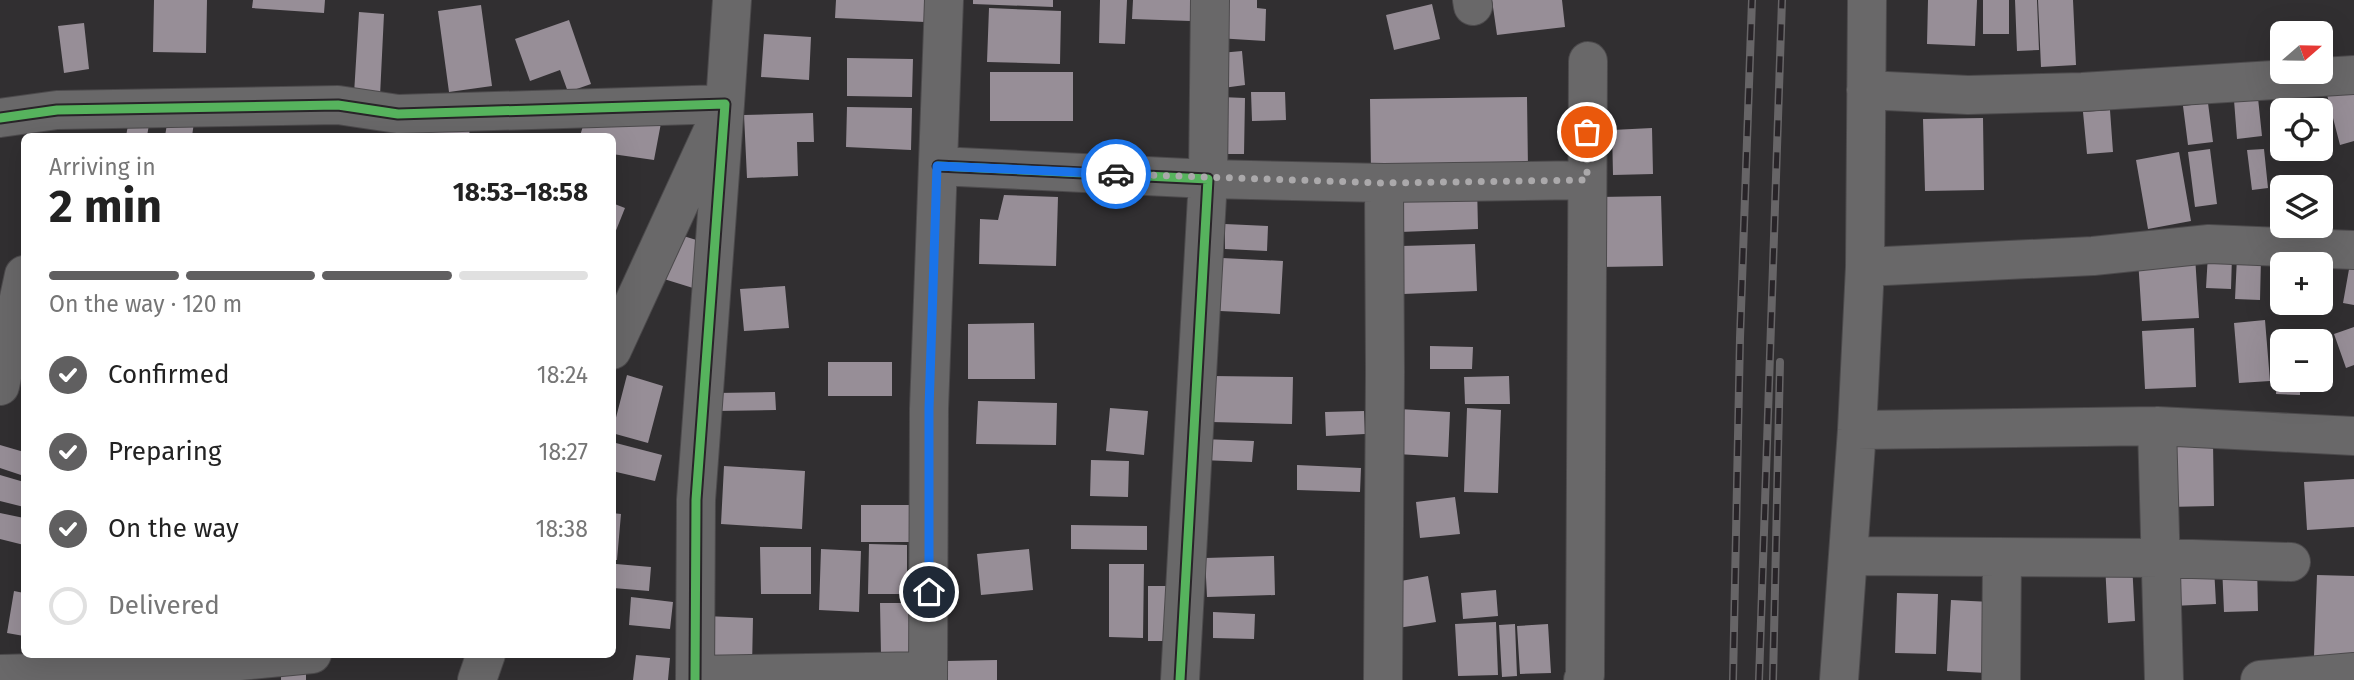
<!DOCTYPE html>
<html lang="en">
<head>
<meta charset="utf-8">
<style>
  :root { --surface:#fff; --page:#f6f6f6; --text:#222; --muted:#767676; --line:#e0e0e0; --accent:#605f60 }
  body { margin:0; font-family:"Fira Sans",sans-serif; background:var(--page); color:var(--text); height:100vh; display:flex; flex-direction:column; font-size:26px; white-space:nowrap }
  * { box-sizing:border-box; margin:0 }
  p { font-size:23px; color:var(--muted) }
  .icon { flex:none; width:38px; height:38px; fill:none; stroke:currentColor; stroke-width:2; stroke-linecap:round; stroke-linejoin:round }
  .map { position:relative; flex:1; overflow:hidden }
  .panel { position:absolute; left:21px; top:133px; width:595px; height:525px; display:flex; flex-direction:column; background:var(--surface); border-radius:10px; box-shadow:0 7px 28px #0002 }
  .panel>* { flex:none }
  .needle { width:46px; rotate:70deg }
  .buttons { position:absolute; left:2270px; top:21px; display:grid; gap:14px }
  .buttons a { display:grid; place-items:center; width:63px; height:63px; border-radius:10px; background:var(--surface); box-shadow:0 7px 28px #0002; font-size:35px }
  .pin { position:absolute; display:grid; place-items:center; width:60px; height:60px; color:#fff; margin:-30px; border:4px solid #fff; border-radius:50%; box-shadow:0 2px 7px #0007 }
  .courier { position:absolute; display:grid; place-items:center; width:70px; height:70px; margin:-35px; border:5px solid #1a73e8; border-radius:50%; background:#fff; color:#222; box-shadow:0 2px 9px #0007 }
  .summary em { font-style:normal; font-weight:700 }
  .summary div { display:flex; flex-direction:column-reverse }
  .summary { display:flex; align-items:center; justify-content:space-between; height:119px; padding:0 28px }
  h1 { font-size:46px; font-weight:700; line-height:52px }
  .bar { display:grid; grid-template-columns:repeat(4,1fr); gap:10px 7px; align-content:center; height:84px; padding:0 28px }
  .bar i { height:9px; border-radius:5px; background:var(--line) }
  .bar .on { background:var(--accent) }
  .bar p { grid-column:span 4 }
  ol { padding:0 28px; list-style:none }
  li { display:flex; align-items:center; gap:21px; height:77px }
  li p { margin-inline-start:auto }
  li .icon { padding:7px; border-radius:50%; background:var(--accent); color:#fff; stroke-width:4 }
  li:last-child { color:var(--muted) }
  li i { width:38px; height:38px; border:4px solid var(--line); border-radius:50% }
  .map>svg:first-child { display:block }
  .building { fill:#978e97 }
  .lines { fill:none; stroke-linecap:round; stroke-linejoin:round }
  .minor-casing { stroke:#4c4a4c; stroke-width:40 }
  .minor { stroke:#696869; stroke-width:38 }
  .rail-casing { stroke:#676567; stroke-width:8 }
  .rail { stroke:#282428; stroke-width:5; stroke-dasharray:16; stroke-linecap:butt }
  .cycleway-casing { stroke:#282428; stroke-width:13 }
  .cycleway { stroke:#56b35d; stroke-width:9 }
  .done { stroke:#aba9ab; stroke-width:7; stroke-dasharray:0 12.6 }
  .route { stroke:#1a73e8; stroke-width:9 }
</style>
</head>
<body>
<div class="map">
<svg width="2354" height="680" viewBox="0 0 2354 680">
  <rect width="100%" height="100%" fill="#312f31"/>
  <path class="building" d="M154,0H207L206,53L153,52Z
    M253,0H325L324,13L252,8Z
    M836,0H926L925,22L835,18Z
    M973,0H1053V7L973,4Z
    M1100,0H1127L1125,44L1099,43Z
    M1133,0H1190V21L1132,19Z
    M1219,0H1257V8L1266,9L1265,41L1217,38Z
    M1492,0H1562L1565,27L1497,35Z
    M1928,0H1977L1975,46L1927,44Z
    M1983,0H2009V34H1983Z
    M2015,0H2037L2039,50L2017,51Z
    M2038,0H2073L2076,65L2041,67Z
    M1432,4L1440,39L1394,50L1386,15Z
    M481,5L492,86L449,92L438,11Z
    M989,8L1061,11L1060,64L987,62Z
    M359,12L384,14L380,96L354,94Z
    M569,20L591,84L568,92L560,70L530,81L515,39Z
    M84,23L89,69L64,73L58,26Z
    M764,34L811,37L809,80L761,77Z
    M1242,51L1245,85L1223,88L1220,53Z
    M847,58L913,59L912,97L847,96Z
    M990,72H1073V121H990Z
    M2354,83V141L2340,145L2326,91Z
    M1251,92H1285L1286,120L1252,121Z
    M1221,97L1245,98L1244,154H1221Z
    M1527,97L1528,169L1371,172L1370,99Z
    M2258,98L2262,136L2237,139L2234,100Z
    M2208,103L2213,142L2188,145L2183,106Z
    M847,107L912,108L911,150L846,147Z
    M2110,110L2113,152L2087,154L2083,112Z
    M169,112L195,116L192,136H165Z
    M813,113L814,142H797L798,176L747,178L744,115Z
    M130,115L150,119L147,136H126Z
    M1983,118L1984,190L1925,191L1923,119Z
    M585,119L661,123L654,160L612,154V136H580Z
    M429,125L470,127L469,136H429Z
    M1652,128L1653,174L1613,175L1612,130Z
    M2210,149L2217,204L2195,207L2188,152Z
    M2264,149L2268,188L2252,190L2247,150Z
    M2179,152L2191,221L2148,229L2136,160Z
    M1477,184L1478,229L1400,232L1398,186Z
    M1004,195L1058,197L1056,266L979,264L980,219L998,220Z
    M1661,196L1663,266L1599,267L1598,197Z
    M612,203L625,208L613,238H612Z
    M1225,224L1268,226L1267,251L1225,249Z
    M677,234L706,243L693,288L664,279Z
    M1475,244L1477,291L1403,294L1401,246Z
    M2208,254L2232,256L2231,289L2206,288Z
    M2195,256L2199,318L2142,321L2138,259Z
    M2237,257L2261,258L2260,300L2235,299Z
    M1222,258L1283,261L1280,314L1220,311Z
    M2351,258L2354,259V305L2343,303Z
    M785,286L789,328L744,331L740,289Z
    M2265,320L2270,381L2239,383L2234,323Z
    M1034,323L1035,379H968V324Z
    M2354,327V365L2346,368L2334,334Z
    M2194,328L2196,387L2145,389L2142,331Z
    M1430,346L1473,347L1472,369H1430Z
    M2279,346H2282V380H2300V395L2276,394Z
    M828,362H892V396H828Z
    M627,375L663,386L648,443L612,433Z
    M1212,376L1293,377L1292,424L1211,422Z
    M1509,376L1510,404H1465L1464,377Z
    M775,392L776,410L716,411V393Z
    M978,401L1057,403L1056,445L976,444Z
    M1110,408L1148,411L1144,455L1106,451Z
    M1467,408L1501,410L1498,493L1464,492Z
    M1399,409L1450,412L1448,457L1397,454Z
    M1364,411L1365,434L1326,436L1325,412Z
    M1202,439L1254,441L1252,462L1201,460Z
    M612,442L662,455L655,481L612,471Z
    M2213,443L2214,506L2168,507L2167,444Z
    M0,445L24,452V476L0,468Z
    M1091,460L1129,461L1128,497L1090,496Z
    M1297,465L1361,468L1360,492L1297,490Z
    M724,466L805,471L802,529L721,524Z
    M0,475L24,482V507L0,501Z
    M2354,479V527L2307,530L2304,482Z
    M1455,497L1460,534L1420,538L1416,502Z
    M861,505H909V542H861Z
    M0,513L24,518V545L0,539Z
    M612,513L621,514L617,560H612Z
    M1071,525L1147,526V550L1071,549Z
    M869,544L907,545V594H868Z
    M760,547H811V594H761Z
    M821,549L861,551L859,612L819,610Z
    M1029,549L1033,590L981,595L977,554Z
    M1274,556L1275,595L1207,597L1205,558Z
    M2132,562L2135,621L2108,623L2105,563Z
    M616,564L651,567L649,591L613,588Z
    M1109,564H1144L1143,638L1109,637Z
    M2257,564L2258,611L2224,612L2222,565Z
    M2214,567L2216,604L2172,606L2170,569Z
    M2317,575L2354,576V658L2314,656Z
    M1428,576L1436,622L1398,628L1390,583Z
    M1148,586H1167V641H1148Z
    M1496,590L1498,616L1463,619L1461,593Z
    M14,591L24,593V636L7,633Z
    M1897,593L1938,594L1936,654L1895,653Z
    M631,597L673,602L670,629L629,625Z
    M1951,600L1991,602L1987,673L1947,671Z
    M880,603H911V654L881,655Z
    M1213,612L1255,614L1254,639L1213,638Z
    M705,616L753,618L752,667L704,665Z
    M1496,622L1498,675L1458,676L1455,624Z
    M1515,624L1517,676L1502,677L1499,625Z
    M1548,624L1551,673L1520,674L1517,626Z
    M636,655L670,658L668,680H633Z
    M997,660V680H946V661Z
    M281,666H306V680H281Z"/>
  <g class="lines">
    <g class="minor-casing">
      <path id="minor" d="M1210,0L1208,179L1384,183L1587,180
        M1472,0L1473,6
        M1866,90L1968,95L2082,92L2354,75
        M0,118L57,110L338,105L398,114L725,104L696,500L695,680
        M938,166L1208,179L1180,680
        M1865,267L2093,256L2209,244L2354,250
        M612,350L725,104L732,0
        M0,386L24,275
        M2157,426L2164,680
        M1857,430L2157,426L2354,436
        M1848,556L2161,558L2291,562
        M0,674L148,670L312,654
        M695,675L928,671
        M477,680L486,654
        M928,680L929,409L944,0
        M1383,680L1385,372L1384,183
        M1583,680L1585,675L1588,61
        M1839,680L1857,430L1865,267L1867,0
        M2001,680L2002,558
        M2260,680L2354,672"/>
    </g>
    <use href="#minor" class="minor"/>
    <g class="rail-casing">
      <path id="rail" d="M1733,680L1740,338L1752,0
        M1759,680L1782,0
        M1773,680L1780,362"/>
    </g>
    <use href="#rail" class="rail"/>
    <g class="cycleway-casing">
      <path id="cycleway" d="M0,118L57,110L338,105L398,114L725,104L696,500L695,680
        M938,166L1208,179L1180,680"/>
    </g>
    <use href="#cycleway" class="cycleway"/>
  </g>
  <g class="lines">
    <path class="done" d="M1116,174L1384,183L1587,180V132"/>
    <path class="route" d="M929,592V409L937,166L1116,174"/>
  </g>
</svg>
<div class="buttons">
<a><svg class="needle" viewBox="-14 -14 28 28"><path d="M0-13l5 13h-10z" fill="#e53935"/><path d="M0 13l5-13h-10z" fill="#767676"/></svg></a>
<a><svg class="icon" aria-label="locate" viewBox="0 0 24 24"><circle cx="12" cy="12" r="6"/><path d="M12 2v4M12 18v4M2 12h4M18 12h4"/></svg></a>
<a><svg class="icon" aria-label="layers" viewBox="0 0 24 24"><path d="M12 4l9 5-9 5-9-5zM3 14l9 5 9-5"/></svg></a>
<a>+</a>
<a>−</a>
</div>
<div class="pin" style="left:1587px;top:132px;background:#ea580c"><svg class="icon" aria-label="bag" viewBox="0 0 24 24"><path d="M5 8h14l-1 12H6zM9 8a3 3 0 0 1 6 0"/></svg></div>
<div class="pin" style="left:929px;top:592px;background:#1f2937"><svg class="icon" aria-label="home" viewBox="0 0 24 24"><path d="M3 11l9-7 9 7M6 9v11h12V9"/></svg></div>
<div class="courier" style="left:1116px;top:174px"><svg class="icon" aria-label="car" viewBox="0 0 24 24"><path d="M5 17H2v-5l4-1 3-4h7l3 4 3 1v5h-3M9 17h6M6 11h13"/><circle cx="7" cy="17" r="2"/><circle cx="17" cy="17" r="2"/></svg></div>
<section class="panel">
<div class="summary"><div><h1>2 min</h1><p>Arriving in</p></div><em>18:53–18:58</em></div>
<div class="bar"><i class="on"></i><i class="on"></i><i class="on"></i><i></i><p>On the way · 120 m</p></div>
<ol>
<li><svg class="icon" aria-label="check" viewBox="0 0 24 24"><path d="M5 12l5 5 9-10"/></svg>Confirmed<p>18:24</p></li>
<li><svg class="icon" aria-label="check" viewBox="0 0 24 24"><path d="M5 12l5 5 9-10"/></svg>Preparing<p>18:27</p></li>
<li><svg class="icon" aria-label="check" viewBox="0 0 24 24"><path d="M5 12l5 5 9-10"/></svg>On the way<p>18:38</p></li>
<li><i></i>Delivered</li>
</ol>
</section>
</div>
</body>
</html>
